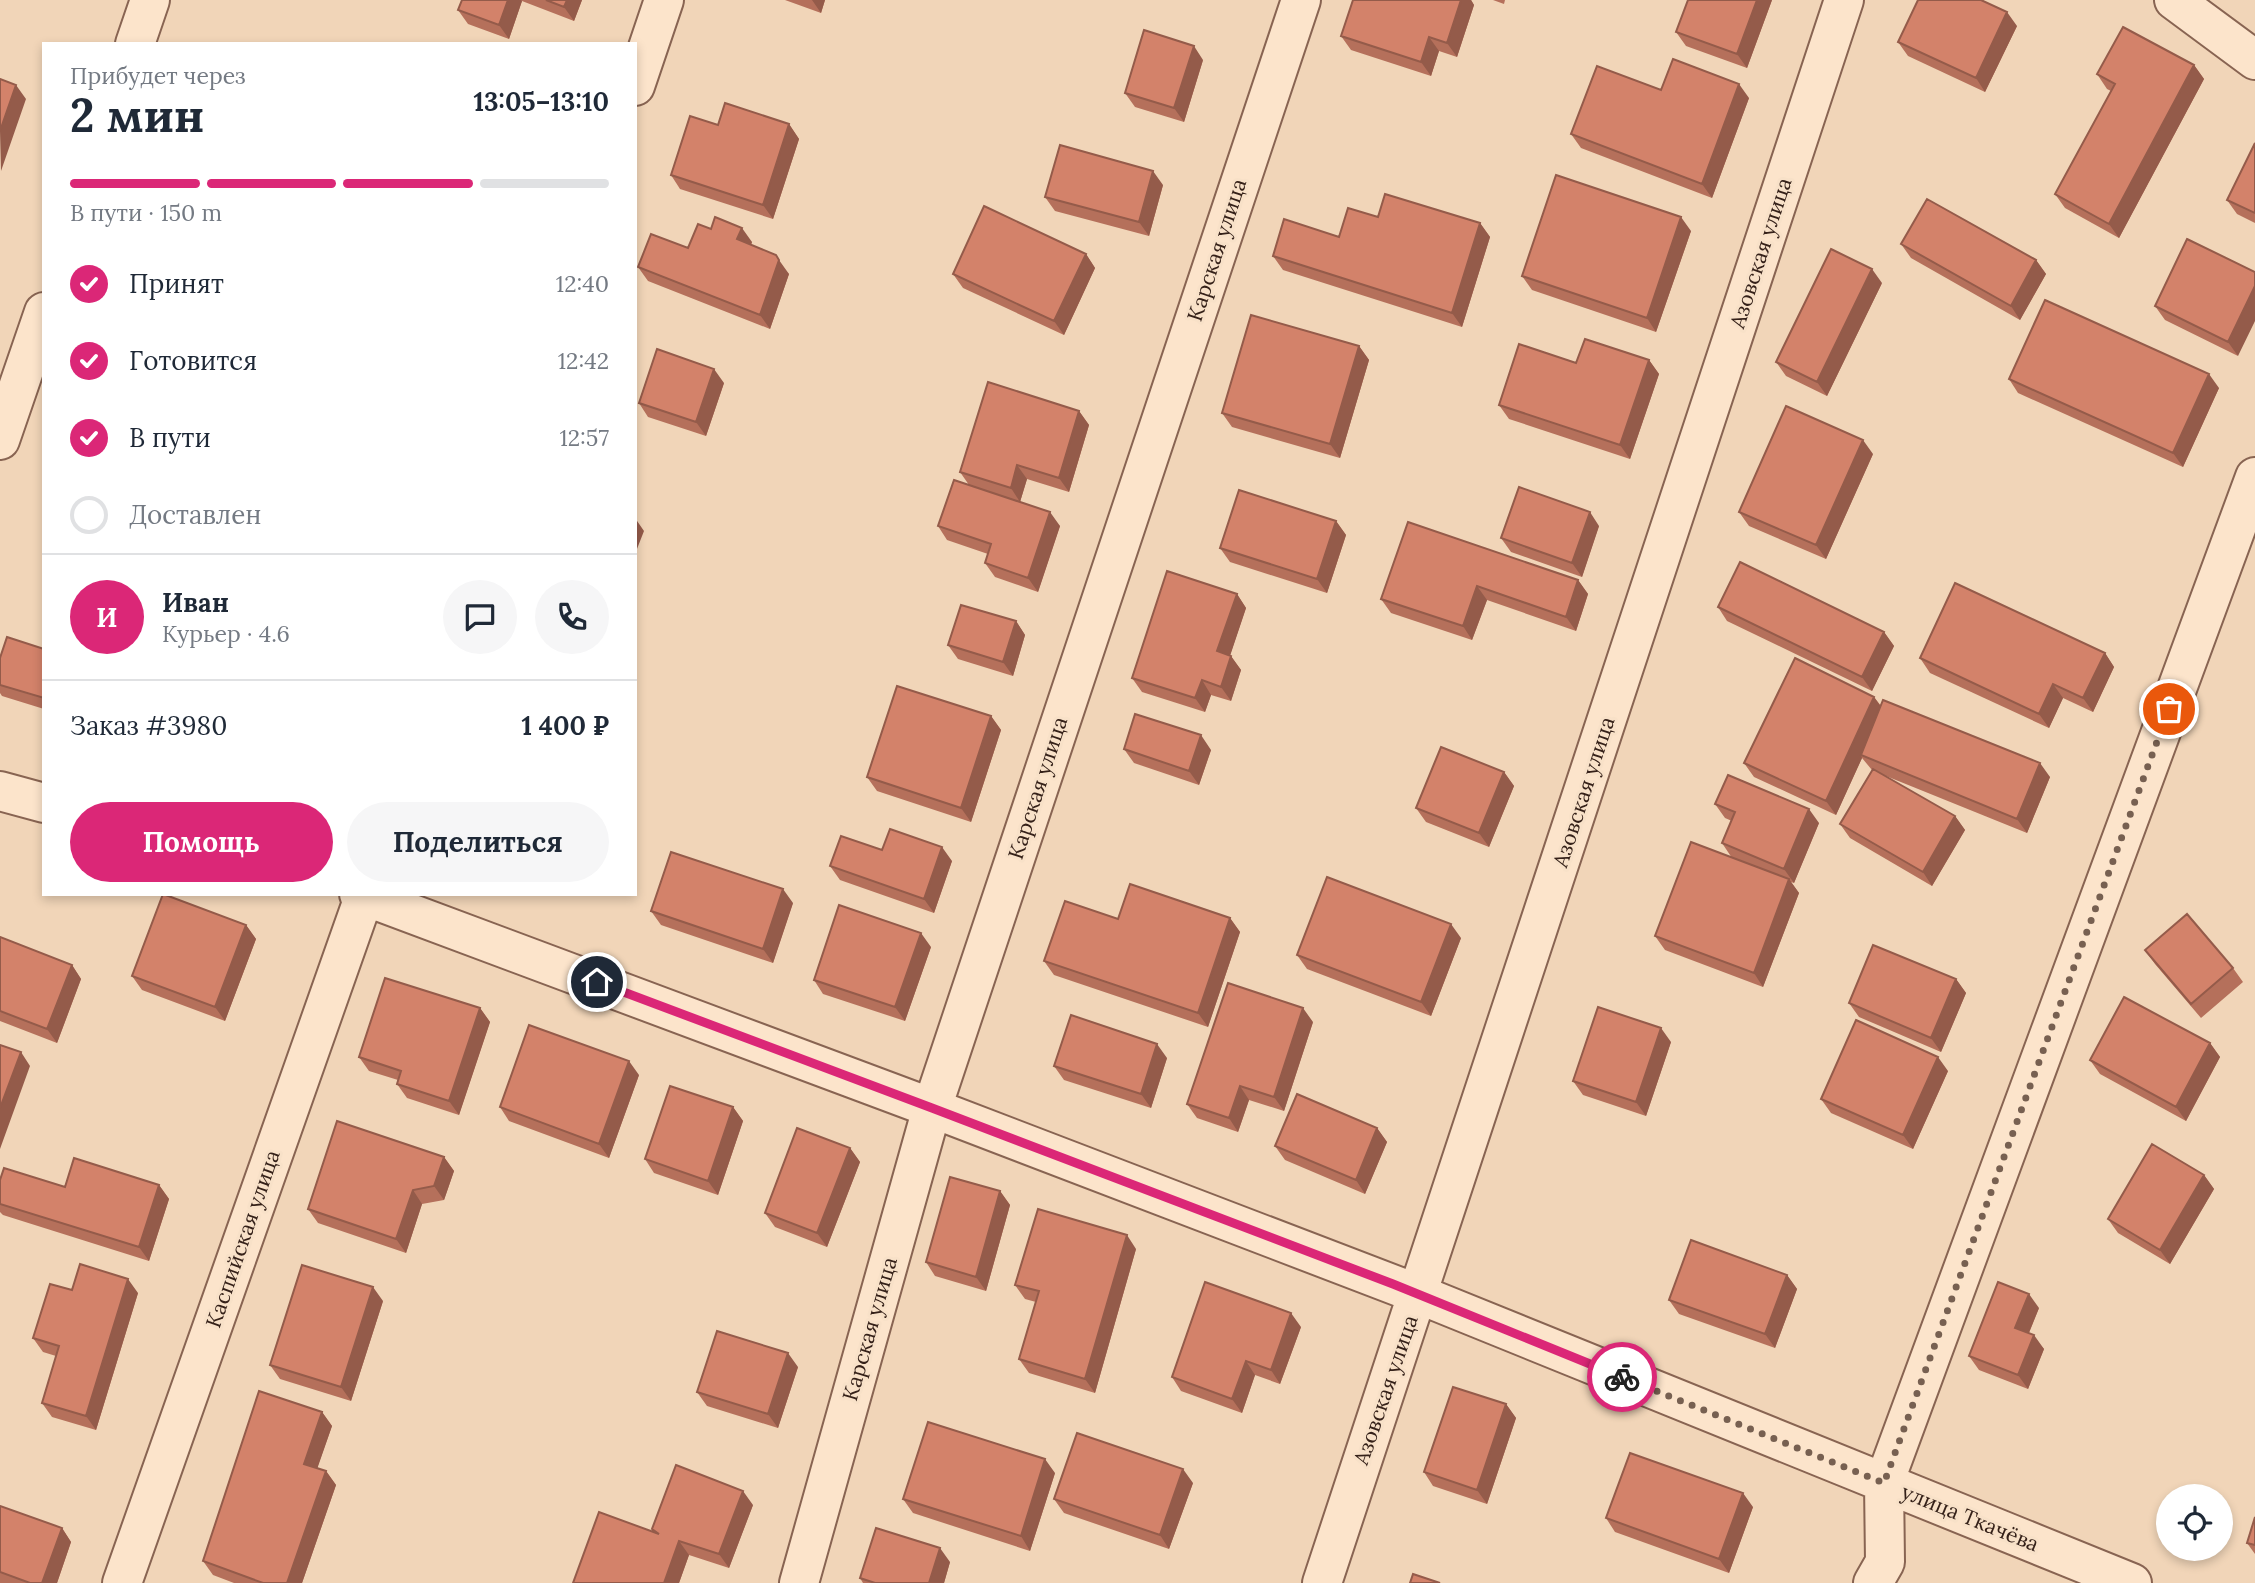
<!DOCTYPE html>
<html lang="ru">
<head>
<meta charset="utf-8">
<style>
  :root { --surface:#fff; --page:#f6f6f7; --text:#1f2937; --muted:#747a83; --line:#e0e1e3; --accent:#db2777 }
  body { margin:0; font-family:Lora,serif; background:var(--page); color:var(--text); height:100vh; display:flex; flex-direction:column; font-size:26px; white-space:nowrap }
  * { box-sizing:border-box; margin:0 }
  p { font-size:23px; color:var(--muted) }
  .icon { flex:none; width:38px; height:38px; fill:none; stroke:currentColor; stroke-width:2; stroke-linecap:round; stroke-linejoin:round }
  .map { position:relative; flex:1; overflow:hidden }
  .sheet { position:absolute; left:42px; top:42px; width:595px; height:854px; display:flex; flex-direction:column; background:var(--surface); border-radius:0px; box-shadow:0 4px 10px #0003 }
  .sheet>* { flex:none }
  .tools { position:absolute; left:2156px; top:1484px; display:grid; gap:14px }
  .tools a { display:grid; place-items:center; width:77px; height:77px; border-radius:50%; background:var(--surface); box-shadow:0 4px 10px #0003; font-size:35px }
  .pin { position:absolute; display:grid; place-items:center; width:60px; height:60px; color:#fff; margin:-30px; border:4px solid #fff; border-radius:50%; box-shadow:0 2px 7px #0007 }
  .courier { position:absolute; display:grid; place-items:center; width:70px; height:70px; margin:-35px; border:5px solid #db2777; border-radius:50%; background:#fff; color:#222; box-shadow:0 2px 9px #0007 }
  .overview em { font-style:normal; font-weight:700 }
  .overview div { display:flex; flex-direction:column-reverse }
  .overview { display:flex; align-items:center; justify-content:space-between; height:119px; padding:0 28px }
  h1 { font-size:46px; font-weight:700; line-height:52px }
  .bar { display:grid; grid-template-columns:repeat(4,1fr); gap:10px 7px; align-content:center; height:84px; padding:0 28px }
  .bar i { height:9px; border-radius:5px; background:var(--line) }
  .bar .active { background:var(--accent) }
  .bar p { grid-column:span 4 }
  .line { display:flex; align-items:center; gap:18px; padding:0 28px; border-top:2px solid var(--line) }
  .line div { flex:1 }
  .round { display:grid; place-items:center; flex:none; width:74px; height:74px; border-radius:37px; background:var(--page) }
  ol { padding:0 28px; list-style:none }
  li { display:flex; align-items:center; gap:21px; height:77px }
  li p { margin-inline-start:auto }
  li .icon { padding:7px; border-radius:50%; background:var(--accent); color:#fff; stroke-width:4 }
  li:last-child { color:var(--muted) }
  li i { width:38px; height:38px; border:4px solid var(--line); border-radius:50% }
  .primary-button { display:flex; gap:14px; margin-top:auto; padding:14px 28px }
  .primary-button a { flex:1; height:80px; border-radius:42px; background:var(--accent); color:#fff; font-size:28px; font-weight:700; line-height:80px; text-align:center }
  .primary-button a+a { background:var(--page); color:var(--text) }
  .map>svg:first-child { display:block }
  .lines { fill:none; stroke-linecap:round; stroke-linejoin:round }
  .street-casing { stroke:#886452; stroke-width:42 }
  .street { stroke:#fce4cb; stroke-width:38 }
  .wall { fill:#b5705b }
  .shaded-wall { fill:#945b4a }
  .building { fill:#d3826a; stroke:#945b4a; stroke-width:2 }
  .done { stroke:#776051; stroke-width:7; stroke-dasharray:0 12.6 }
  .route { stroke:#db2777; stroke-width:9 }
  .labels { text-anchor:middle; stroke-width:6; stroke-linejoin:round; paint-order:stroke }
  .street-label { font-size:21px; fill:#352119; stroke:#f8e1c8 }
</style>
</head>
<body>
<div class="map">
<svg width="2255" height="1583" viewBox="0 0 2255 1583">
  <rect width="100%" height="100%" fill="#f1d5b8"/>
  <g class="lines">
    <g class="street-casing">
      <path id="street" d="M2174,0L2255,60
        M135,44L150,0
        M635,86L664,0
        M0,440L44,312
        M0,791L44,803
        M359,894L932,1108L1418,1294L2132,1583
        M122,1583L365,894
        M799,1583L932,1108L1301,0
        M1322,1583L1844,0
        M1873,1583L1885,1562L1884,1483L2255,477"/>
    </g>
    <use href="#street" class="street"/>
  </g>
  <path class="wall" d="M462,0H582L574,21L522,1L509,39L468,24L458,10Z
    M785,0H825L821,13Z
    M1353,0H1471L1474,5L1457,57L1439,51L1431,76L1351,50L1341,36Z
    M1493,0H1505L1504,4Z
    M1772,0L1747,68L1686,46L1676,32Z
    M2017,26L1985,92L1908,56L1898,42Z
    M1203,60L1184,122L1135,107L1125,93Z
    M2194,65L2204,79L2119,238L2065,208L2055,194L2111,91L2107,89L2097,74Z
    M1661,90L1749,98L1712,198L1581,148L1571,134Z
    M789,124L799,139L773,219L680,189L671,175L718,125Z
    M2255,143V223L2237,214L2227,200Z
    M1163,185L1149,236L1055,211L1045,197Z
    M1378,217L1480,223L1490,237L1462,327L1283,270L1273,256L1339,237Z
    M711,229L752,242L751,245L789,274L770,329L648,281L638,267L688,248Z
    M1691,231L1656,332L1532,290L1522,276Z
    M2187,239L2238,356L2165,320L2155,306Z
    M1901,244L2036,260L2046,274L2020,320L1911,258Z
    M1086,254L1095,268L1064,335L963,288L953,274Z
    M1882,283L1827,396L1786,376L1776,362Z
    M1359,346L1369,360L1340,458L1232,427L1222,413Z
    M1649,360L1659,374L1630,459L1509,419L1499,405L1576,363Z
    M2009,379L2219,388L2183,467L2018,393Z
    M724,383L706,436L648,417L639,403Z
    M1079,411L1089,425L1069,492L1027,479L1020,502L1060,526L1038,592L995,577L985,563L988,554L947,540L938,526L969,485L960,472Z
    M1873,454L1826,559L1749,526L1739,512Z
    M1336,521L1346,535L1327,593L1230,562L1220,548Z
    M1408,522L1578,580L1588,594L1576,631L1487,600L1472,640L1391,613L1381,599Z
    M1599,526L1582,577L1511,552L1501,538Z
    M1237,594L1246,608L1230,655L1241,670L1231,701L1211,695L1205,712L1142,692L1132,678Z
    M1718,607L1884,632L1894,646L1872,691L1727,621Z
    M1016,621L1025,635L1013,676L958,659L948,645Z
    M44,649V709L2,696L0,693V658Z
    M2105,653L2114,667L2093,712L2063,698L2049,728L1930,673L1920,658Z
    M1874,697L1881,706L2050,777L2027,833L1881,774L1955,816L1965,830L1932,886L1850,838L1840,824L1872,770L1862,758L1836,815L1754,777L1744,763Z
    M991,716L1001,730L971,822L877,791L867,777Z
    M1124,749L1211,750L1199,785L1134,763Z
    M1504,772L1514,786L1489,847L1426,822L1416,808Z
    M1715,804L1819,823L1794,883L1791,882L1799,893L1763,987L1665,950L1655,936L1732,858L1722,843L1732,821L1725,818Z
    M882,850L952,861L934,913L840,880L830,866Z
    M793,903L773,963L661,925L651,911Z
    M1230,918L1240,932L1208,1027L1054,975L1044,961L1118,919Z
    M246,925L256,939L225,1021L142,990L132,976Z
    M0,937L72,965L81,979L57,1043L0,1021Z
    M1461,938L1431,1016L1307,969L1297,955Z
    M931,947L905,1021L823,994L814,980Z
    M2145,950L2233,968L2243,982L2201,1018L2155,964Z
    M1956,979L1966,993L1941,1052L1859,1017L1849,1003Z
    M480,1008L490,1022L459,1115L407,1098L397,1084L398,1080L369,1071L359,1057Z
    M1313,1022L1284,1111L1249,1100L1238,1132L1197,1118L1187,1104Z
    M1671,1042L1646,1116L1583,1095L1573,1081Z
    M2210,1043L2220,1057L2186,1121L2100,1074L2090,1060Z
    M1167,1058L1151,1108L1064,1080L1054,1066Z
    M1948,1071L1913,1149L1831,1113L1821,1099Z
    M639,1075L609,1158L509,1121L500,1107Z
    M733,1107L743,1121L718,1195L654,1173L645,1159Z
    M1377,1128L1387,1142L1365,1194L1285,1160L1275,1146Z
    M850,1148L860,1162L827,1247L775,1227L765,1213Z
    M444,1157L454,1171L444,1200L422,1204L406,1253L318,1223L308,1209Z
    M2204,1175L2214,1189L2170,1264L2118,1233L2108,1219Z
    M0,1180L65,1187L159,1185L169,1199L149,1261L3,1215L0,1212Z
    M1000,1191L1010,1205L986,1291L935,1276L926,1262Z
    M1136,1249L1095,1393L1029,1373L1019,1359L1036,1302L1025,1299L1015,1285Z
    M1787,1275L1797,1289L1775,1348L1679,1314L1669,1300Z
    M72,1290L138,1293L96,1430L52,1417L42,1403L56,1356L43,1352L33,1338Z
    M383,1301L351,1401L280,1379L270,1365Z
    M2039,1308L2029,1333L2044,1349L2028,1389L1979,1370L1969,1356Z
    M1301,1327L1280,1384L1255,1375L1242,1413L1181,1391L1172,1377Z
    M798,1367L778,1428L707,1406L697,1392Z
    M1506,1404L1516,1418L1487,1504L1433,1486L1424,1472Z
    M322,1412L332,1426L317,1468L326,1471L336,1485L302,1583H234L213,1575L203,1561Z
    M1055,1473L1030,1551L913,1513L903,1499Z
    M1193,1483L1169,1549L1064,1513L1054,1499Z
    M753,1505L729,1568L689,1555L679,1583H573L653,1531L652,1529Z
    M0,1506L62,1528L71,1542L57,1583H0Z
    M1753,1507L1729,1573L1615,1532L1606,1518Z
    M2255,1517V1554L2247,1543Z
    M950,1562L944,1583H863L860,1578Z"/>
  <path class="shaded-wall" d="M508,0H521L522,1L509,39L499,25Z
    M567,0H582L574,21L564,7Z
    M812,0H825L821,13Z
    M1461,0H1471L1474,5L1457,57L1447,43Z
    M1757,0H1772L1747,68L1737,54Z
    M2007,12L2017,26L1985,92L1976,78Z
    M1429,37L1439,51L1431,76L1421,62Z
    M1194,46L1203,60L1184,122L1174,108Z
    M2194,65L2204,79L2119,238L2109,224Z
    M1739,84L1749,98L1712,198L1702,184Z
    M16,85L26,99L1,171L0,131Z
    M789,124L799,139L773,219L763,205Z
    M1153,171L1163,185L1149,236L1139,222Z
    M1681,217L1691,231L1656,332L1647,318Z
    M1480,223L1490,237L1462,327L1452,313Z
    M742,228L752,242L747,253L737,239Z
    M1086,254L1095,268L1064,335L1054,321Z
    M779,260L789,274L770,329L760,315Z
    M2036,260L2046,274L2020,320L2011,306Z
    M1872,269L1882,283L1827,396L1817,382Z
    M2255,286V321L2238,356L2228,342Z
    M1359,346L1369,360L1340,458L1330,444Z
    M1649,360L1659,374L1630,459L1620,445Z
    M714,369L724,383L706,436L696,422Z
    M2209,374L2219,388L2183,467L2173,453Z
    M1079,411L1089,425L1069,492L1059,478Z
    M1863,440L1873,454L1826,559L1816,545Z
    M1017,465L1027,479L1020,502L1011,488Z
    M1050,512L1060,526L1038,592L1028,578Z
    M1590,512L1599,526L1582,577L1572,563Z
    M635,518L644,531L635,554Z
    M1336,521L1346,535L1327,593L1317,579Z
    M1578,580L1588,594L1576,631L1566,617Z
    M1477,586L1487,600L1472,640L1463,626Z
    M1237,594L1246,608L1227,665L1217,651Z
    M1016,621L1025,635L1013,676L1003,662Z
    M1884,632L1894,646L1872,691L1862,677Z
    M2105,653L2114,667L2093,712L2083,698Z
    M1231,656L1241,670L1231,701L1221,687Z
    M1202,680L1211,695L1205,712L1195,698Z
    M2053,684L2063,698L2049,728L2039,714Z
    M1874,697L1884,711L1861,755L1862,758L1836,815L1826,801Z
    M991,716L1001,730L971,822L961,808Z
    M1201,735L1211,750L1199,785L1189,771Z
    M2040,763L2050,777L2027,833L2017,819Z
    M1504,772L1514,786L1489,847L1479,833Z
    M1809,809L1819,823L1794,883L1784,869Z
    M1955,816L1965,830L1932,886L1923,872Z
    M942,847L952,861L934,913L924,899Z
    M1789,879L1799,893L1763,987L1754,973Z
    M783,889L793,903L773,963L763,949Z
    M1230,918L1240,932L1208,1027L1198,1013Z
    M1451,924L1461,938L1431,1016L1421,1002Z
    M246,925L256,939L225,1021L215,1007Z
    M921,933L931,947L905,1021L895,1007Z
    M72,965L81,979L57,1043L47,1029Z
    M1956,979L1966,993L1941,1052L1931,1038Z
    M480,1008L490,1022L459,1115L449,1101Z
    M1303,1008L1313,1022L1284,1111L1274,1097Z
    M1661,1028L1671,1042L1646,1116L1636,1102Z
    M2210,1043L2220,1057L2186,1121L2176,1107Z
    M1157,1044L1167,1058L1151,1108L1141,1094Z
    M21,1052L30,1066L0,1149V1108Z
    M1938,1057L1948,1071L1913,1149L1903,1135Z
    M629,1061L639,1075L609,1158L599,1144Z
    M1240,1086L1249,1100L1238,1132L1229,1118Z
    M733,1107L743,1121L718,1195L708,1181Z
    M1377,1128L1387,1142L1365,1194L1356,1180Z
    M850,1148L860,1162L827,1247L817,1233Z
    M444,1157L454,1171L444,1200L434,1186Z
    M2204,1175L2214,1189L2170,1264L2160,1250Z
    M159,1185L169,1199L149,1261L139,1247Z
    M413,1190L422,1204L406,1253L396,1239Z
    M1000,1191L1010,1205L986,1291L976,1277Z
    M1127,1235L1136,1249L1095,1393L1085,1379Z
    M1787,1275L1797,1289L1775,1348L1765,1334Z
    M128,1279L138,1293L96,1430L86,1416Z
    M373,1287L383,1301L351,1401L341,1387Z
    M2029,1294L2039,1308L2025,1342L2015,1328Z
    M1291,1313L1301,1327L1280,1384L1271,1370Z
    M2034,1335L2044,1349L2028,1389L2018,1375Z
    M788,1353L798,1367L778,1428L768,1414Z
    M1246,1361L1255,1375L1242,1413L1232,1399Z
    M1506,1404L1516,1418L1487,1504L1477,1490Z
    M322,1412L332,1426L314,1478L304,1464Z
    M1045,1459L1055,1473L1030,1551L1021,1536Z
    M1183,1469L1193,1483L1169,1549L1160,1535Z
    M326,1471L336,1485L302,1583H287Z
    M743,1491L753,1505L729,1568L719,1554Z
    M1743,1493L1753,1507L1729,1573L1719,1559Z
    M62,1528L71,1542L57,1583H42Z
    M679,1541L689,1555L679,1583H664Z
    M940,1548L950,1562L944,1583H929Z"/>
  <path class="building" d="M462,0H508L499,25L458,10Z
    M546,0H567L564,7Z
    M1353,0H1461L1447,43L1429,37L1421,62L1341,36Z
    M1688,0H1757L1737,54L1676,32Z
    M1918,0H1981L2007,12L1976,78L1898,42Z
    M2123,27L2194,65L2109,224L2055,194L2115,84L2097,74Z
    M1144,30L1194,46L1174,108L1125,93Z
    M1673,59L1739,84L1702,184L1571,134L1597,66L1661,90Z
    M0,79L16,85L0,131Z
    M725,103L789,124L763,205L671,175L690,116L718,125Z
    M2255,143V213L2227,200Z
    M1060,145L1153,171L1139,222L1045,197Z
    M1556,175L1681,217L1647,318L1522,276Z
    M1385,194L1480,223L1452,313L1273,256L1284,219L1339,237L1348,208L1378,217Z
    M1927,199L2036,260L2011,306L1901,244Z
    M984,206L1086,254L1054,321L953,274Z
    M715,217L742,228L737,239L776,255L779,260L760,315L638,267L651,234L688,248L698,224L711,229Z
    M2187,239L2255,272V286L2228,342L2155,306Z
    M1831,249L1872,269L1817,382L1776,362Z
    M2045,300L2209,374L2173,453L2009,379Z
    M1251,315L1359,346L1330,444L1222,413Z
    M1585,339L1649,360L1620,445L1499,405L1519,344L1576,363Z
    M657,349L714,369L696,422L639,403Z
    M988,382L1079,411L1059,478L1017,465L1011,488L960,472Z
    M1786,406L1863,440L1816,545L1739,512Z
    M954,480L1050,512L1028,578L985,563L991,544L938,526Z
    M1519,487L1590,512L1572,563L1501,538Z
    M1239,490L1336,521L1317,579L1220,548Z
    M1408,522L1578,580L1566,617L1477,586L1463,626L1381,599Z
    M1740,562L1884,632L1862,677L1718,607Z
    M1167,571L1237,594L1217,651L1231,656L1221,687L1202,680L1195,698L1132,678Z
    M1955,583L2105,653L2083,698L2053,684L2039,714L1920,658Z
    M961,605L1016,621L1003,662L948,645Z
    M7,637L44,649V698L0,685V658Z
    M1795,658L1874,697L1826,801L1744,763Z
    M897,686L991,716L961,808L867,777Z
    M1883,700L2040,763L2017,819L1861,755Z
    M1135,714L1201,735L1189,771L1124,749Z
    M1441,747L1504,772L1479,833L1416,808Z
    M1873,769L1955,816L1923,872L1840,824Z
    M1728,775L1809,809L1784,869L1722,843L1735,812L1715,804Z
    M890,829L942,847L924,899L830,866L841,836L882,850Z
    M1691,842L1789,879L1754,973L1655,936Z
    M671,852L783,889L763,949L651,911Z
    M1327,877L1451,924L1421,1002L1297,955Z
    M1130,884L1230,918L1198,1013L1044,961L1065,901L1118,919Z
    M163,894L246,925L215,1007L132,976Z
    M839,905L921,933L895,1007L814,980Z
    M2187,914L2233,968L2191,1004L2145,950Z
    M0,937L72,965L47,1029L0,1011Z
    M1873,945L1956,979L1931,1038L1849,1003Z
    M385,978L480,1008L449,1101L397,1084L401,1071L359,1057Z
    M1228,983L1303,1008L1274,1097L1240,1086L1229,1118L1187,1104Z
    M2124,997L2210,1043L2176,1107L2090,1060Z
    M1598,1007L1661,1028L1636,1102L1573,1081Z
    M1071,1015L1157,1044L1141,1094L1054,1066Z
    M1856,1020L1938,1057L1903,1135L1821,1099Z
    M529,1025L629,1061L599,1144L500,1107Z
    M0,1045L21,1052L0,1108Z
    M670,1086L733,1107L708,1181L645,1159Z
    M1297,1094L1377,1128L1356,1180L1275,1146Z
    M337,1121L444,1157L434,1186L413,1190L396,1239L308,1209Z
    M797,1128L850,1148L817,1233L765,1213Z
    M2152,1144L2204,1175L2160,1250L2108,1219Z
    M74,1158L159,1185L139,1247L0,1204V1180L4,1168L65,1187Z
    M950,1177L1000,1191L976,1277L926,1262Z
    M1038,1209L1127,1235L1085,1379L1019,1359L1039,1291L1015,1285Z
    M1691,1240L1787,1275L1765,1334L1669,1300Z
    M80,1264L128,1279L86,1416L42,1403L59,1346L33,1338L50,1284L72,1290Z
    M302,1265L373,1287L341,1387L270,1365Z
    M1205,1282L1291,1313L1271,1370L1246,1361L1232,1399L1172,1377Z
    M1998,1282L2029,1294L2015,1328L2034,1335L2018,1375L1969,1356Z
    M717,1331L788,1353L768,1414L697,1392Z
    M1453,1387L1506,1404L1477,1490L1424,1472Z
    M259,1391L322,1412L304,1464L326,1471L287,1583H263L203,1561Z
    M928,1422L1045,1459L1021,1536L903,1499Z
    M1077,1433L1183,1469L1160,1535L1054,1499Z
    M1630,1453L1743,1493L1719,1559L1606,1518Z
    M676,1465L743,1491L719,1554L679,1541L664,1583H573L599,1512L659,1534L652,1529Z
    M0,1506L62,1528L42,1583H30L0,1572Z
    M2255,1517V1545L2247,1543Z
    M876,1528L940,1548L929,1583H875L860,1578Z
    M1413,1574L1440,1583H1410Z"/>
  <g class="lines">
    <path class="done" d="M1622,1377L1884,1483L2169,709"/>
    <path class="route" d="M597,982L932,1108L1393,1284L1622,1377"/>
  </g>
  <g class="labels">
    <g class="street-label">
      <text transform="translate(1217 250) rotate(-72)" y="7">Карская улица</text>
      <text transform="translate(1761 253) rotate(-72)" y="7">Азовская улица</text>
      <text transform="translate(1038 788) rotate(-72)" y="7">Карская улица</text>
      <text transform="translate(1584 792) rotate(-72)" y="7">Азовская улица</text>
      <text transform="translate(243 1239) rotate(-71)" y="7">Каспийская улица</text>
      <text transform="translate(870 1329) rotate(-74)" y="7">Карская улица</text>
      <text transform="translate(1386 1390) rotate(-71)" y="7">Азовская улица</text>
      <text transform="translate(1970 1518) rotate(22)" y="7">улица Ткачёва</text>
    </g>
  </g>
</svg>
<div class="tools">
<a><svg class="icon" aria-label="locate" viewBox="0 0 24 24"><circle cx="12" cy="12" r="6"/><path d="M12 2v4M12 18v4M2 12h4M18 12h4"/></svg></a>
</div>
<div class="pin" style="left:2169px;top:709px;background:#ea580c"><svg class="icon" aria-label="bag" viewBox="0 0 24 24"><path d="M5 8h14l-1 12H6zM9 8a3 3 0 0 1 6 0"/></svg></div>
<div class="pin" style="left:597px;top:982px;background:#1f2937"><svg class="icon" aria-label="home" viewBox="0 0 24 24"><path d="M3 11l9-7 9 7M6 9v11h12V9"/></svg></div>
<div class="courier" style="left:1622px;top:1377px"><svg class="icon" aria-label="bike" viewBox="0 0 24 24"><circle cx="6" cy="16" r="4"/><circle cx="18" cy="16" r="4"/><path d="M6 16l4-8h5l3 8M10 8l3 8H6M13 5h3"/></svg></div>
<section class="sheet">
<div class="overview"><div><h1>2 мин</h1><p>Прибудет через</p></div><em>13:05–13:10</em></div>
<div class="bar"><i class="active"></i><i class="active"></i><i class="active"></i><i></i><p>В пути · 150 m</p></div>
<ol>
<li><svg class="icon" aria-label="check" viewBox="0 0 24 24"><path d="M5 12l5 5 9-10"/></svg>Принят<p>12:40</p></li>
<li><svg class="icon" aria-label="check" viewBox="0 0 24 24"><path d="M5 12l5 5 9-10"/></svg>Готовится<p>12:42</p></li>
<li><svg class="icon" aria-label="check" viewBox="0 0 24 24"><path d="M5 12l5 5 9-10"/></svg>В пути<p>12:57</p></li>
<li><i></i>Доставлен</li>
</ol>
<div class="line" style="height:126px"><b class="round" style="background:var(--accent);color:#fff">И</b><div><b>Иван</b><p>Курьер · 4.6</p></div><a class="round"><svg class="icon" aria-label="chat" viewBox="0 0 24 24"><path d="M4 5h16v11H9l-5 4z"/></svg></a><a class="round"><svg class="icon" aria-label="phone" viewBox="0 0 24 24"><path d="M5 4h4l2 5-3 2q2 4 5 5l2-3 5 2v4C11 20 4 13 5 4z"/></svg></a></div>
<div class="line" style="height:91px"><div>Заказ #3980</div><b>1 400 ₽</b></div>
<div class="primary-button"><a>Помощь</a><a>Поделиться</a></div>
</section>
</div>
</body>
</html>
